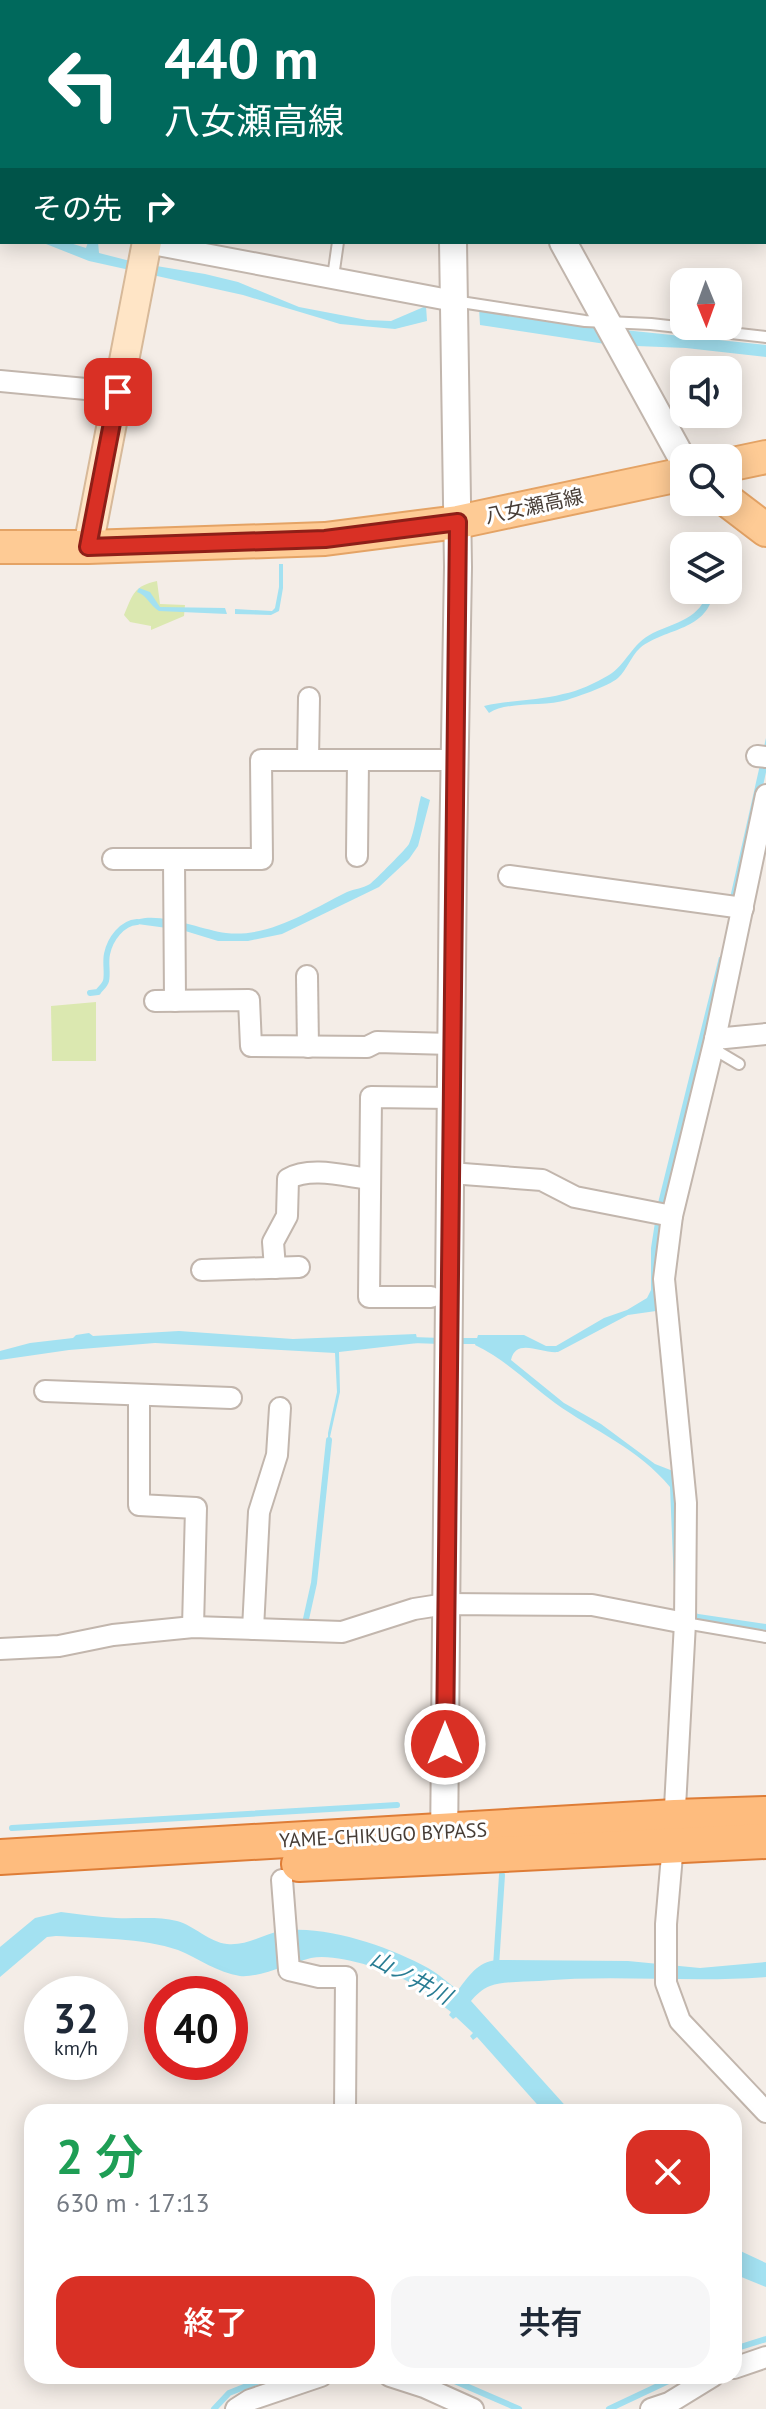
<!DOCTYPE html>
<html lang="ja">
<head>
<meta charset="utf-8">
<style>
	body { margin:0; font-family:"PT Sans","Noto Sans JP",sans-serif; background:#f6f6f7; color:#1f2937; height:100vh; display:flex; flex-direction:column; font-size:30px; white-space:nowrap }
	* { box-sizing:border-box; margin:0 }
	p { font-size:26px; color:#747a83 }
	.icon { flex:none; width:44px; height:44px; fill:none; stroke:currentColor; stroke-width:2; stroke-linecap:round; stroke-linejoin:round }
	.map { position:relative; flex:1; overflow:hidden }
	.sheet { position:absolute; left:24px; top:2104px; width:718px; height:280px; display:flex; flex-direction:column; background:#fff; border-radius:24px; box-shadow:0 4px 20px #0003 }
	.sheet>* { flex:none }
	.hud { position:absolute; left:0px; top:0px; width:766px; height:244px; box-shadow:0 4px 20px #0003; background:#00695c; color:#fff; overflow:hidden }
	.needle { width:52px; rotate:179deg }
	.buttons { position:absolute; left:670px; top:268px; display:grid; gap:16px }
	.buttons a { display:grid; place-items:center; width:72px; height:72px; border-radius:16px; background:#fff; box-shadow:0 4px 20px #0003; font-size:40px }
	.speed { position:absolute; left:24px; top:1976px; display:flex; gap:16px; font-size:40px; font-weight:700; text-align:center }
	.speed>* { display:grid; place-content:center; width:104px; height:104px; border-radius:50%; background:#fff; box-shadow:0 4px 20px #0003; line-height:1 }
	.speed small { font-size:20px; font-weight:400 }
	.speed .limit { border:12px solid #d22; background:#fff; color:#111 }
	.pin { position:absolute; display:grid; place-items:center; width:68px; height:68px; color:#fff; margin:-34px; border-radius:16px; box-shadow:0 4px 12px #0006 }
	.me { position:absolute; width:88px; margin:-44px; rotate:0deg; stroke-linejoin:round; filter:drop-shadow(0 0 6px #0008) }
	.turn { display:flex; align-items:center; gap:28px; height:168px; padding:0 32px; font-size:36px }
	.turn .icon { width:104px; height:104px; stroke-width:2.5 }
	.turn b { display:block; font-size:56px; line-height:68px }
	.then { display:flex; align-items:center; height:76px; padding:0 32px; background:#0003; gap:16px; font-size:30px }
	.round { display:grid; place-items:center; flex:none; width:84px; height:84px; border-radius:24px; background:#f6f6f7 }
	.head { display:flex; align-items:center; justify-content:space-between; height:136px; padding:0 32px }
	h1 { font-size:48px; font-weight:600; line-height:60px; color:#1e9e55 }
	.action { display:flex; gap:16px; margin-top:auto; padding:16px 32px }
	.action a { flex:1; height:92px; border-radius:24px; background:#d93025; color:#fff; font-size:32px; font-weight:600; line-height:92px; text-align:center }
	.action a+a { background:#f6f6f7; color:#1f2937 }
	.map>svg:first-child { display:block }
</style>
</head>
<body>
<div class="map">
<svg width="766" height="2409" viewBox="0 0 766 2409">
	<rect width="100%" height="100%" fill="#f4ede7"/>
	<g fill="#dbe8b0">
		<path d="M157 581 160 604 185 605 184 616 151 630V626L130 622 124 615C133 594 134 586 157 581Z"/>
		<path d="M96 1002V1061H52L51 1006Z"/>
	</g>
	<g fill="#a3e1f1">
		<path d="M41 242H67L86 248 88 242H98L99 253 138 263 205 274 238 282 299 307 367 320 391 321 426 306 427 321 395 329 340 324 243 295 89 261Z"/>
		<path d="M479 308 596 327 766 345V357L686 348 612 345 480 325Z"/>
		<path d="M279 564H283V588L279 611 271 615 235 614V609L272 611 275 608 279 587Z"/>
		<path d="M139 588 150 592 160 607 225 608 227 614 159 611C150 606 147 595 137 592Z"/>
		<path d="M708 590H714C708 632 666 627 640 648 631 656 627 670 618 678 607 687 581 695 567 700 544 707 506 701 489 713L484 706C510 700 537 701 563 694 579 691 595 683 609 675 626 665 631 644 653 633 676 622 701 619 708 590Z"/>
		<path d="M766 738V772L739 899 730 898Z"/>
		<path d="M421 796 430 800 418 846 409 859 379 887 282 934 248 941H218L182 930 130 923C153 908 200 930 226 933 270 938 310 910 347 892 354 889 364 888 370 884 375 880 407 848 409 844 415 830 417 811 421 796Z"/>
		<path d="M719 957 727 958 659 1307 656 1311 628 1315 558 1352C542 1354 516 1337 511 1360L564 1403 601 1424 655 1464 673 1471 676 1478 677 1609 675 1608 670 1487C639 1449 594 1431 555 1403 529 1384 505 1359 475 1345L478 1335H524L546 1346H556L604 1318 627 1310 647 1298 651 1290V1248L658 1203Z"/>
		<path d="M179 1331 293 1339 416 1334 418 1343 339 1352 340 1392 328 1446V1433L337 1392 335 1353 155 1343 69 1350 0 1360V1351L30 1343 73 1338 76 1335 89 1333 93 1336Z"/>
		<path d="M61 1912C79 1914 98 1917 116 1918 136 1919 157 1916 177 1921 195 1926 209 1942 227 1944 247 1946 263 1934 281 1931 325 1924 390 1947 428 1968 439 1974 448 1983 458 1990 469 1976 477 1962 497 1960L628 1961 700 1968 766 1962V1977C690 1983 615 1974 539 1981 524 1982 504 1981 490 1986 482 1989 476 1995 471 2001L571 2112H544L477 2037 473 2040 470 2036 473 2033 456 2017 453 2019 449 2015 451 2012C438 2002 425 1990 411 1983 387 1970 338 1953 311 1958 291 1963 259 1978 240 1976 218 1973 198 1958 178 1950 144 1938 92 1938 56 1936L47 1937 0 1977V1947L35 1918Z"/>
		<path d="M734 2248 766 2263V2287L734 2274Z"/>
	</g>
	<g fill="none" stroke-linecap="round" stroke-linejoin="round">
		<g stroke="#a3e1f1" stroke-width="6">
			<path d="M90 993 98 992C100 989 105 985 106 981 108 973 105 963 107 954 110 939 122 923 137 922"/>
			<path d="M412 1340 441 1341"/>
			<path d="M456 1341H481"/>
			<path d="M690 1614 698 1617 766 1627"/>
			<path d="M306 1619 314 1583 329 1440"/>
			<path d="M12 1828 397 1805"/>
			<path d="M496 1966 502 1875"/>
			<path d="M734 2349 766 2339"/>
			<path d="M443 2376 519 2409"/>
			<path d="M214 2409 229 2393 272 2376"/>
			<path d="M609 2409 679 2376"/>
		</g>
		<g stroke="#c2b6ad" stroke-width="14">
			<g id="service">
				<path d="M333 277 338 242"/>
				<path d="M454 301 585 321 651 324 766 337"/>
				<path d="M712 1048 739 1064"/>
				<path d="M685 1623 766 1637"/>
			</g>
		</g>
		<g stroke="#c2b6ad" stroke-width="24">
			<g id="minor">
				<path d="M764 186H766"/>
				<path d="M147 243 454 301"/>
				<path d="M0 381 118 392"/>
				<path d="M757 756 766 757"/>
				<path d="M308 760 309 698"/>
				<path d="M766 795 715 1039 672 1216 664 1279 686 1503 685 1623 673 1844 666 1924V1983L680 2021 766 2112"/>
				<path d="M357 856 358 760"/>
				<path d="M113 859H262L261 760H455"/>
				<path d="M174 859 175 1001"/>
				<path d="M509 876 743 908"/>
				<path d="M307 976 308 1047"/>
				<path d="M155 1001 249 1000 251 1046 367 1047 377 1042 451 1044"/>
				<path d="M715 1039 766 1034"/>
				<path d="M450 1173 542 1180 575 1197 672 1216"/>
				<path d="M275 1268 273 1242 287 1216 288 1179C310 1166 345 1176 370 1179"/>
				<path d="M202 1270 299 1267"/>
				<path d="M431 1297H369L371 1097 451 1098"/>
				<path d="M45 1391 231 1398"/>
				<path d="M139 1395V1505L196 1508 193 1627"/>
				<path d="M253 1629 259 1512 277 1455 280 1408"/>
				<path d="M0 1649 59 1646 113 1635 193 1627 342 1632 414 1609 446 1604 592 1605 685 1623"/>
				<path d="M282 1880 289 1970 319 1977H346L345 2112"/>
				<path d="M734 2368 766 2357"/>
				<path d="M390 2376 424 2387 473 2409"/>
				<path d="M236 2409 250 2400 321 2376"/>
				<path d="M651 2409 669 2403 713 2376"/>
			</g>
		</g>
		<g stroke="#c2b6ad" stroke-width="30">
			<g id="tertiary">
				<path d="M324 0 330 2"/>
				<path d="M451 0V2"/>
				<path d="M563 242 684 462"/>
				<path d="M444 1849 453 856 458 567 453 242"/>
			</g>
		</g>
		<g stroke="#d7b999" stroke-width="32">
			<g id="secondary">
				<path d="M185 2V0"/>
				<path d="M88 547 147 242"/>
			</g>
		</g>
		<g stroke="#e4a365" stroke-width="36">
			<g id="primary">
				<path d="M728 465 766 457"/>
				<path d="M728 501 766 530"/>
				<path d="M0 547H88L325 539 458 522 684 474"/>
			</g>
		</g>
		<g stroke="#de7d37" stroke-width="38">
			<g id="trunk">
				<path d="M0 1857 675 1817 766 1814"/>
				<path d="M299 1864 766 1841"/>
			</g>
		</g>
		<use href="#service" stroke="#fff" stroke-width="10"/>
		<use href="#minor" stroke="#fff" stroke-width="20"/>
		<use href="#tertiary" stroke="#fff" stroke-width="26"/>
		<use href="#secondary" stroke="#ffe5c6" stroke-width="28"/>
		<use href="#primary" stroke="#fecb95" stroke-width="32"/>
		<use href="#trunk" stroke="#febc7e" stroke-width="34"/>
	</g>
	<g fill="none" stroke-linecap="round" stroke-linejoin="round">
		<g stroke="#8d1f18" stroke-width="20">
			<path id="route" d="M118 392 88 547 325 539 458 522 445 1744"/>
		</g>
		<use href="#route" stroke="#d93025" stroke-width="14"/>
	</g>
	<g text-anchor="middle" stroke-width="6" stroke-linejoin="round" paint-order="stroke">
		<g font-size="20" fill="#473d36" stroke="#fff">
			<text transform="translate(534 506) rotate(-12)" y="7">八女瀬高線</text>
			<text transform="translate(383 1835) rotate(-3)" y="7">YAME-CHIKUGO BYPASS</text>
		</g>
		<g font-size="22" font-style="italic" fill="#287c93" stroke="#fff">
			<text transform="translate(411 1977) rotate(28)" y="8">山ノ井川</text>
		</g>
	</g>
</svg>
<div class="buttons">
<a><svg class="needle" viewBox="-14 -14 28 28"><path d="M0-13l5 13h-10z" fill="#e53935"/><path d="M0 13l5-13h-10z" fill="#747a83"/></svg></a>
<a><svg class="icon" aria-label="sound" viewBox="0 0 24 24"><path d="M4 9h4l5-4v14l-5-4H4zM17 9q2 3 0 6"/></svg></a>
<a><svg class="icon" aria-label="search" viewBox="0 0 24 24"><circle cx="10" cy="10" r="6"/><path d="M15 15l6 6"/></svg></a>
<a><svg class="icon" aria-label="layers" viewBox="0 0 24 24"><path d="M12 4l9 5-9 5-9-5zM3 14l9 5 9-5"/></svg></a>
</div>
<div class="speed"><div>32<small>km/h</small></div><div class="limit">40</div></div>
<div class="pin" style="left:118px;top:392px;background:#d93025"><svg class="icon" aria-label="arrive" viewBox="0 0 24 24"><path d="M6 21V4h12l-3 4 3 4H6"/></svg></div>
<svg class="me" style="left:445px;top:1744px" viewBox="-20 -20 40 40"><circle r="17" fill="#d93025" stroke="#fff" stroke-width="3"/><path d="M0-11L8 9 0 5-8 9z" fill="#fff"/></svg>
<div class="hud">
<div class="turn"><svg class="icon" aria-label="left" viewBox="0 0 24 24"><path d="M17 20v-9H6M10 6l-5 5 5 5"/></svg><div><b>440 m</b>八女瀬高線</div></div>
<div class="then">その先<svg class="icon" aria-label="right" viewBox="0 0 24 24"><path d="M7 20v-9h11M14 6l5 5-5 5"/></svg></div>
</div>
<section class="sheet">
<div class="head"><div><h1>2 分</h1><p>630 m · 17:13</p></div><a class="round" style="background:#d93025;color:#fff"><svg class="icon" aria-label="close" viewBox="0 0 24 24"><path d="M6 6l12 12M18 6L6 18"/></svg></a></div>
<div class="action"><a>終了</a><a>共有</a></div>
</section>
</div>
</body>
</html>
